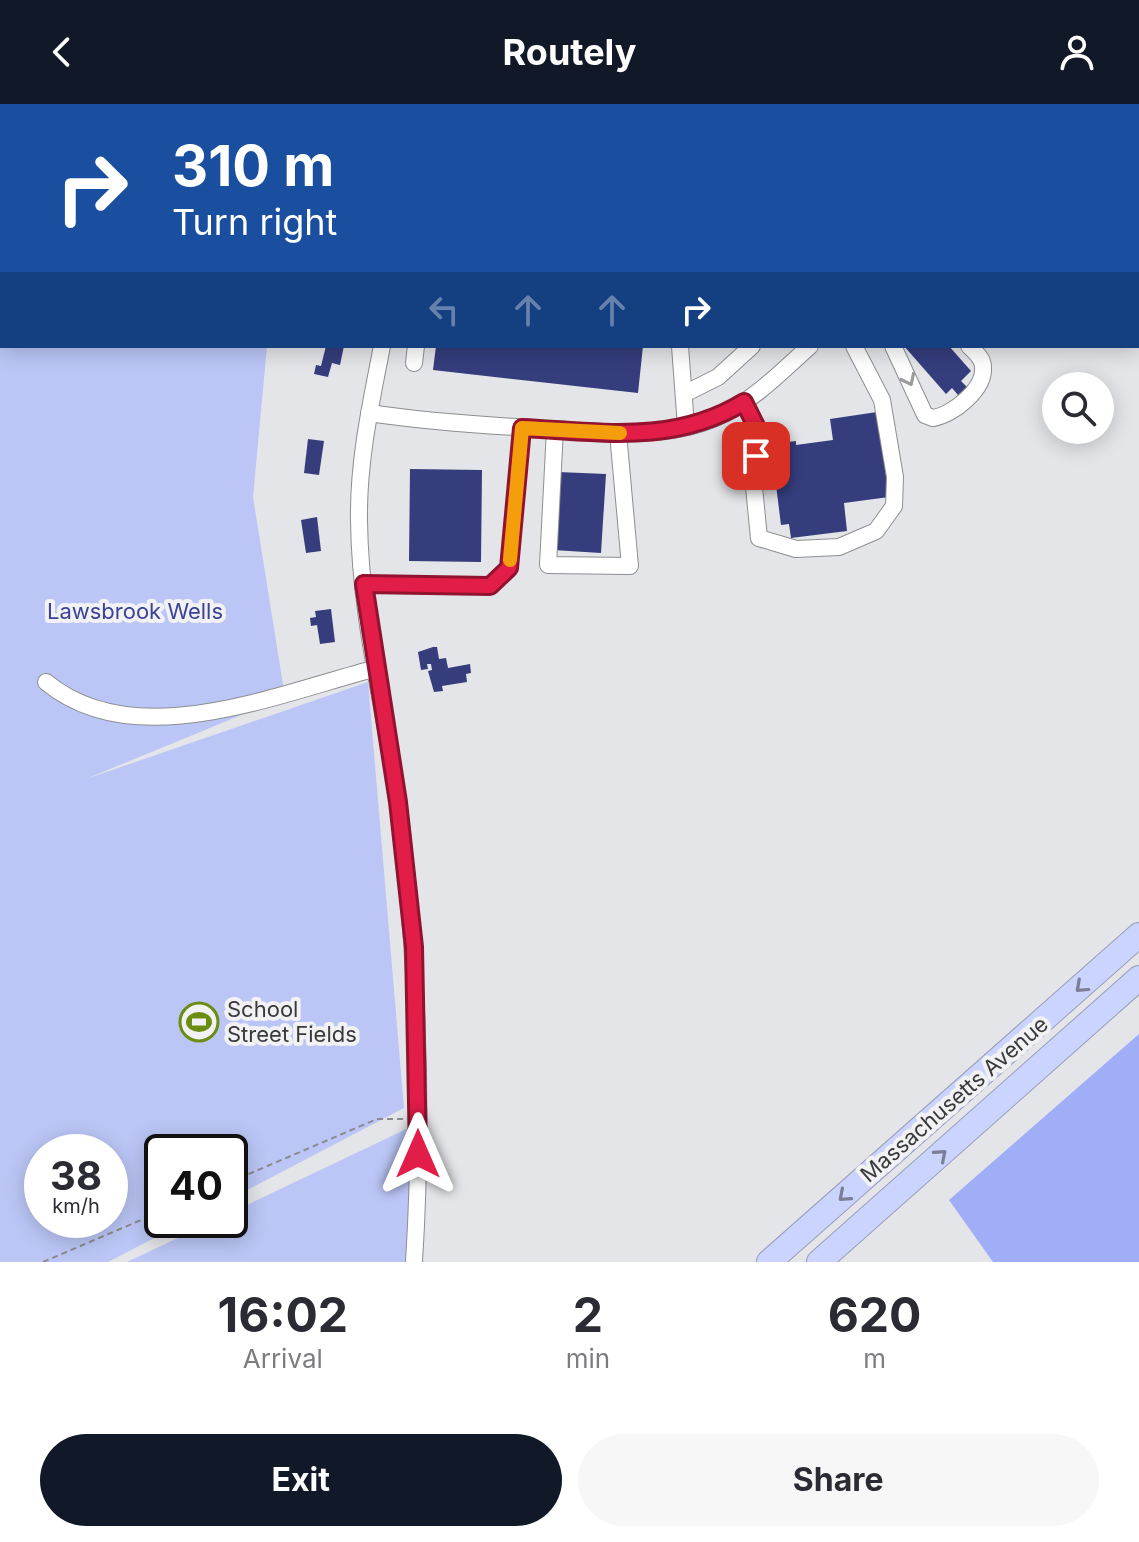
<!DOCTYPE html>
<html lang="en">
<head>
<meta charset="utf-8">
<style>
	body { margin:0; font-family:Inter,sans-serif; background:#f7f7f7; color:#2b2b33; height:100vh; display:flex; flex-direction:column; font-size:30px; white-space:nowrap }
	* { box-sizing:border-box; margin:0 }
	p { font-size:26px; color:#7c7c81 }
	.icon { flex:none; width:44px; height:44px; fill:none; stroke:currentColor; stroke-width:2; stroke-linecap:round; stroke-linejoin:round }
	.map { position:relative; height:1158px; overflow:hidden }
	.side { display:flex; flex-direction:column; background:#fff; flex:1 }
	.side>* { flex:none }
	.guide { position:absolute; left:0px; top:0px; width:1140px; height:244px; box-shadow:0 4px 20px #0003; background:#1a4fa0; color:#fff; overflow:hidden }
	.controls { position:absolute; left:1042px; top:268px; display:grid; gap:16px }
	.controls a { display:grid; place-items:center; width:72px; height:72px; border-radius:50%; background:#fff; box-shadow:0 4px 20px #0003; font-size:40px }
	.speed { position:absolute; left:24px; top:1030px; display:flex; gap:16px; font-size:40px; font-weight:700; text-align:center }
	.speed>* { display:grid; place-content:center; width:104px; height:104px; border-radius:50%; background:#fff; box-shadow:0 4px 20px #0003; line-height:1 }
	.speed small { font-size:20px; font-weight:400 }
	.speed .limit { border:4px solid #111; border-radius:12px; background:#fff; color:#111 }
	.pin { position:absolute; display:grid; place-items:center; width:68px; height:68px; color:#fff; margin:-34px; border-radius:16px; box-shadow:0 4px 12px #0006 }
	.me { position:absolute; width:88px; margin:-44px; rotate:0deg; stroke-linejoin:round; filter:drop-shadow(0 0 6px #0008) }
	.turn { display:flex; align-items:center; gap:28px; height:168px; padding:0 40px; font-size:36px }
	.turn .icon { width:104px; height:104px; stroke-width:2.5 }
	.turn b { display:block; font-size:56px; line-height:68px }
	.lanes { display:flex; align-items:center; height:76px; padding:0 40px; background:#0003; justify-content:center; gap:40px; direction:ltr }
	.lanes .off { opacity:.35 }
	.eta { display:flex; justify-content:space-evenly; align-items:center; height:136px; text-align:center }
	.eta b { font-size:48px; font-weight:700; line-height:56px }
	.button { display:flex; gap:16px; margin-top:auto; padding:16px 40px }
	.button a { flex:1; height:92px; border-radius:48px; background:#111827; color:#fff; font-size:32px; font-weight:700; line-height:92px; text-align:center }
	.button a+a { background:#f7f7f7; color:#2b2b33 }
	header { display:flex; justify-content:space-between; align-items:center; height:104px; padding:0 40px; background:#111827; color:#fff; font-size:36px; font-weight:700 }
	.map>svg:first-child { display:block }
</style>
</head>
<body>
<header><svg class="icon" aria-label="back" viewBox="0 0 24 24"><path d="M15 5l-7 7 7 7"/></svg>Routely<svg class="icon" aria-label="person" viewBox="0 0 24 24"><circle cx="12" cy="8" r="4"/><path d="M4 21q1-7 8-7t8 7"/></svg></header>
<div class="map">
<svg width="1139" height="1158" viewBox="0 0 1139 1158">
	<rect width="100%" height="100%" fill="#e4e5e8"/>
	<g fill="#bbc6f6" fill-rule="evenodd">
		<path d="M0 0H328L2 2V242H267L253 393 285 593 86 675 368 578 404 1004 230 1095V1048H162V1116H189L108 1158H0ZM42 1048H110V1116H42Z"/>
		<path d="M417 1020 408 1158H127L216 1116H230V1109Z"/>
	</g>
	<path fill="#9faef7" d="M1139 930V1158H993L949 1096Z"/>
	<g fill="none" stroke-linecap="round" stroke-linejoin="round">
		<g stroke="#7882b6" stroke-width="4">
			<path d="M19 0 24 2"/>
			<path d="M0 143 2 142"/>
			<path d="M0 185 2 190"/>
			<path d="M0 205H2"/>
		</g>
	</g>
	<g fill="#353d7d">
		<path d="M326 242H344L340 261 332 259 328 273 314 270 316 261 321 262Z"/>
		<path d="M436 242H643L638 289 433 266Z"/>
		<path d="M904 242H949L971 267 961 277 967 283 958 291 952 284 946 290Z"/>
		<path d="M877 308 889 393 844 399 847 427 791 434 789 420 781 421 776 381 784 380 779 343 789 342 788 338 796 337V341L833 336 830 315Z"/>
		<path d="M308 335 324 337 319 371 304 369Z"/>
		<path d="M410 365 482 366 481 458 409 457Z"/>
		<path d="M558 368 606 370 601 449 553 446Z"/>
		<path d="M317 413 321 447 306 449 301 416Z"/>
		<path d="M331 505 335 538 320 540 317 521 311 522 310 514 316 513 315 507Z"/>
		<path d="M433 543H437L439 555 446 554 448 564 470 560 471 569 466 570 467 578 442 582 443 587 434 588 428 567 432 566 431 560H427L428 565 421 566 418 548Z"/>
	</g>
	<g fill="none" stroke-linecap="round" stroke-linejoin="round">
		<g stroke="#8d8e90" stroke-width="18">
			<g id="minor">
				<path d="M956 0 958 2"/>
				<path d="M1005 0 1007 2"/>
				<path d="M428 2 429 0"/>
				<path d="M824 2 825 0"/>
				<path d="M862 2 864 0"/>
				<path d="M1138 23 1139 22"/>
				<path d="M382 242C371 299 358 357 359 416 360 521 390 624 402 728 418 871 423 1015 414 1158"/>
				<path d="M680 242 686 323"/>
				<path d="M893 242 925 311 933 314C953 311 985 285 983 263 983 254 975 248 969 242"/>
				<path d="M414 259 416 242"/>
				<path d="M684 290 718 273 752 242"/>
				<path d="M744 298 760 330 753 373 759 434 796 445 839 443 876 427 894 402 895 373 882 296 854 242"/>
				<path d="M369 309C430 318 490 322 551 325 608 328 671 337 724 310 756 294 783 266 810 242"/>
				<path d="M555 325 548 461 630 462 618 329"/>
				<path d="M364 480 490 482 509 464 522 324"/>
				<path d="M46 578C135 652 279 589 377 564"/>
			</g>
		</g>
		<g stroke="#979eba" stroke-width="26">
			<g id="highway">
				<path d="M769 1158 1139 831"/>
				<path d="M819 1158 1139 874"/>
			</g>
		</g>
		<g stroke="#8a8b8d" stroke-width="2" stroke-dasharray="6 4" stroke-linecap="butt">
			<path d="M230 1078 377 1015H404"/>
			<path d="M43 1158 162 1107"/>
		</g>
		<use href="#minor" stroke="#fff" stroke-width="16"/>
		<use href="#highway" stroke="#cad4fe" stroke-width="24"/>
	</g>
	<defs><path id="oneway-chevron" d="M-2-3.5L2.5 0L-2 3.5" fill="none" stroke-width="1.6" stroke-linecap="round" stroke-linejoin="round" transform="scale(2)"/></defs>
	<use stroke="#9c9c9d" href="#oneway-chevron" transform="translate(909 276) rotate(64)"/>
	<g stroke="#7a7f93">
		<use href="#oneway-chevron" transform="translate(1081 883) rotate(138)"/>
		<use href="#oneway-chevron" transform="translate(941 1051) rotate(-41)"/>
		<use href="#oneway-chevron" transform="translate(844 1092) rotate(139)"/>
	</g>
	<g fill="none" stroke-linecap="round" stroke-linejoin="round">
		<g stroke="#92132f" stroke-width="20">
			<path id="route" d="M418 1050 414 843 398 698 364 480 490 482 509 464 522 324C600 328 674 341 744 298L760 330 756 352"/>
		</g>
		<use href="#route" stroke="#e11d48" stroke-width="14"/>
		<path stroke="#f59e0b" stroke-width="14" d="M510 456 522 324 620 329"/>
	</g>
	<defs>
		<g id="stadium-ring" transform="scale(2)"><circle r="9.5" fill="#f2f2f5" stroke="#6b8d11" stroke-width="1.5"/><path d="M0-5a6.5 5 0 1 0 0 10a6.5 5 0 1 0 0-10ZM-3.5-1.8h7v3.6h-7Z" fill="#6b8d11"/></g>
	</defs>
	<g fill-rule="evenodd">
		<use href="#stadium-ring" x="199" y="918"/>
	</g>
	<g text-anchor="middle" stroke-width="8" stroke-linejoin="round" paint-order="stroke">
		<g font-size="22" fill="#3b4398" stroke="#f2f2f5">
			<text x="135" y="515">Lawsbrook Wells</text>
		</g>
		<g font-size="22" fill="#393a3b" stroke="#f2f2f5" text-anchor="start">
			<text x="227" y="913">School<tspan x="227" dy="25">Street Fields</tspan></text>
		</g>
		<g font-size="22" fill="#393a3b" stroke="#f2f2f5">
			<text transform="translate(954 995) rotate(-41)" y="8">Massachusetts Avenue</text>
		</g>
	</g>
</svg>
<div class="controls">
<a><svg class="icon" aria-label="search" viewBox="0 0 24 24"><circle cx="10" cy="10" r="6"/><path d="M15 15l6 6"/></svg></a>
</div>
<div class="speed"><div>38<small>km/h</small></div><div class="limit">40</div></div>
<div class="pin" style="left:756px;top:352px;background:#d93025"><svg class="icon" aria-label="arrive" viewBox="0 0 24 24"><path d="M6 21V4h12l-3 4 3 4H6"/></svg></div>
<svg class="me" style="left:418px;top:1050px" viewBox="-20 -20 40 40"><path d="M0-17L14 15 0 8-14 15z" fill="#e11d48" stroke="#fff" stroke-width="4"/></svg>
<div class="guide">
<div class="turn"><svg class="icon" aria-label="right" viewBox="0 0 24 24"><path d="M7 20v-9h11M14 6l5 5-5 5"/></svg><div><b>310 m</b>Turn right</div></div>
<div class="lanes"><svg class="icon off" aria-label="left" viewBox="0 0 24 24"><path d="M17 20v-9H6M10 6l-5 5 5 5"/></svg><svg class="icon off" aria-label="ahead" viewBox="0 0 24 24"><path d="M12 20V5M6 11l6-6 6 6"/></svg><svg class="icon off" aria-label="ahead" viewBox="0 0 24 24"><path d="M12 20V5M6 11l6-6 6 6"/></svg><svg class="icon" aria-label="right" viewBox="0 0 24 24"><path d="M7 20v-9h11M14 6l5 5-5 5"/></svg></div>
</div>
</div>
<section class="side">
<div class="eta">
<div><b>16:02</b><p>Arrival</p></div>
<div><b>2</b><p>min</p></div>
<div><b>620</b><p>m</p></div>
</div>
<div class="button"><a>Exit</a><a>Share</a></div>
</section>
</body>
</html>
